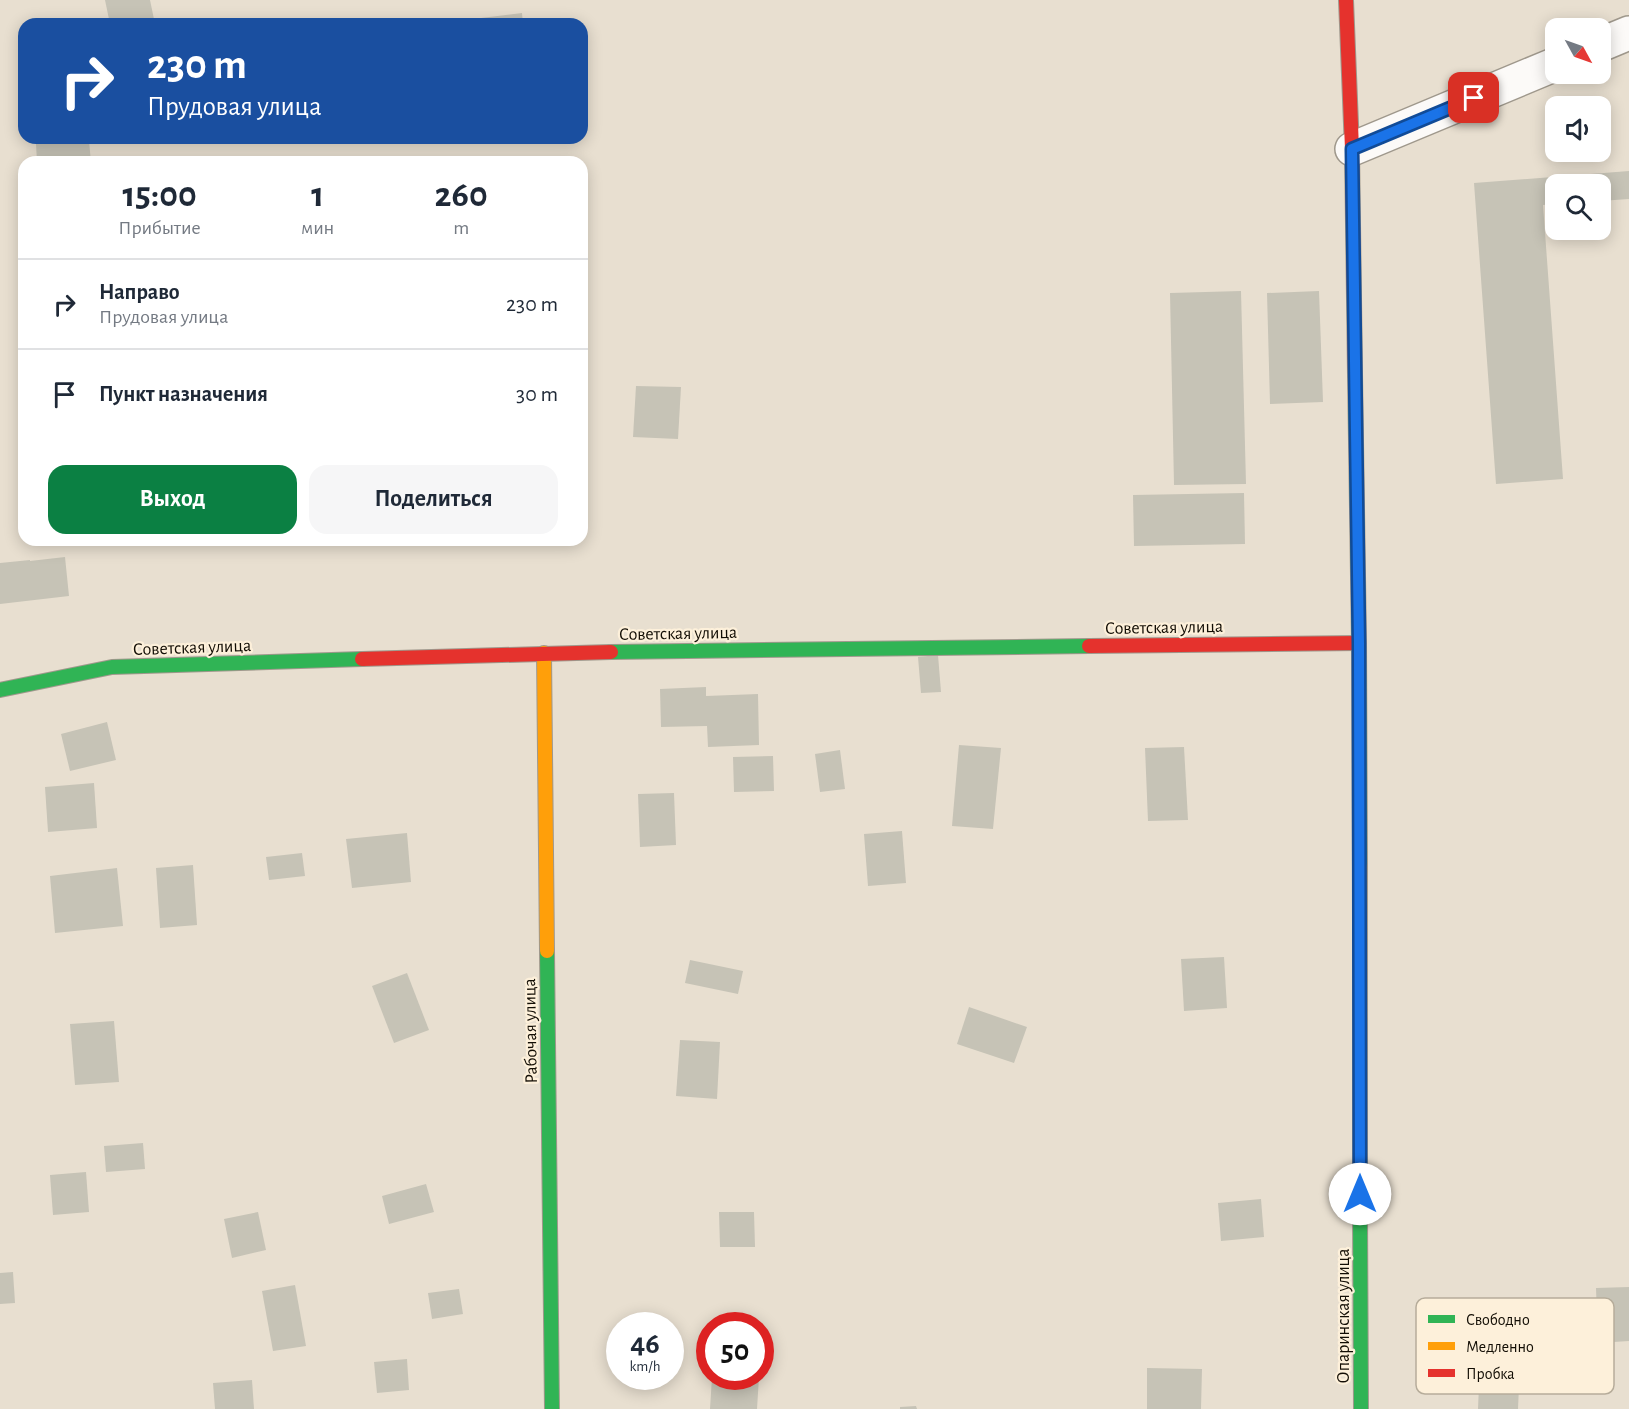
<!DOCTYPE html>
<html lang="ru">
<head>
<meta charset="utf-8">
<style>
	body { margin:0; font-family:"Alegreya Sans",sans-serif; background:#f6f6f7; color:#1f2937; height:100vh; display:flex; flex-direction:column; font-size:22px; white-space:nowrap }
	* { box-sizing:border-box; margin:0 }
	p { font-size:20px; color:#747a83 }
	.icon { flex:none; width:33px; height:33px; fill:none; stroke:currentColor; stroke-width:2; stroke-linecap:round; stroke-linejoin:round }
	.map { position:relative; flex:1; overflow:hidden }
	.details { position:absolute; left:18px; top:156px; width:570px; height:390px; display:flex; flex-direction:column; background:#fff; border-radius:18px; box-shadow:0 3px 15px #0003 }
	.details>* { flex:none }
	.guide { position:absolute; left:18px; top:18px; width:570px; height:126px; border-radius:18px; box-shadow:0 3px 15px #0003; background:#1a4fa0; color:#fff; overflow:hidden }
	.needle { width:39px; rotate:130deg }
	.tools { position:absolute; left:1545px; top:18px; display:grid; gap:12px }
	.tools a { display:grid; place-items:center; width:66px; height:66px; border-radius:12px; background:#fff; box-shadow:0 3px 15px #0003; font-size:30px }
	.speed { position:absolute; left:606px; top:1312px; display:flex; gap:12px; font-size:30px; font-weight:700; text-align:center }
	.speed>* { display:grid; place-content:center; width:78px; height:78px; border-radius:50%; background:#fff; box-shadow:0 3px 15px #0003; line-height:1 }
	.speed small { font-size:15px; font-weight:400 }
	.speed .limit { border:9px solid #d22; background:#fff; color:#111 }
	.pin { position:absolute; display:grid; place-items:center; width:51px; height:51px; color:#fff; margin:-26px; border-radius:12px; box-shadow:0 3px 9px #0006 }
	.me { position:absolute; width:66px; margin:-33px; rotate:0deg; stroke-linejoin:round; filter:drop-shadow(0 0 4px #0008) }
	.turn { display:flex; align-items:center; gap:21px; height:126px; padding:0 30px; font-size:27px }
	.turn .icon { width:78px; height:78px; stroke-width:2.5 }
	.turn b { display:block; font-size:42px; line-height:51px }
	.eta { display:flex; justify-content:space-evenly; align-items:center; height:102px; text-align:center }
	.eta b { font-size:36px; font-weight:700; line-height:42px }
	.cta { display:flex; gap:12px; margin-top:auto; padding:12px 30px }
	.cta a { flex:1; height:69px; border-radius:18px; background:#0b8043; color:#fff; font-size:24px; font-weight:700; line-height:69px; text-align:center }
	.cta a+a { background:#f6f6f7; color:#1f2937 }
	ul { padding:0; list-style:none }
	li { display:flex; align-items:center; gap:18px; height:90px; padding:0 30px; border-top:2px solid #e0e1e3 }
	li div { flex:1 }
	li b { display:block; font-size:22px }
	li em { font-style:normal }
	.map>svg:first-child { display:block }
</style>
</head>
<body>
<div class="map">
<svg width="1629" height="1409" viewBox="0 0 1629 1409">
	<rect width="100%" height="100%" fill="#e8dfd0"/>
	<g fill="#c6c3b6">
		<path d="M105 0H150L155 24H110Z"/>
		<path d="M522 13 523 24H482L481 18Z"/>
		<path d="M89 141 91 162H37L36 144Z"/>
		<path d="M1629 171V199L1600 201V184H1556V204L1543 205 1563 479 1496 484 1474 183Z"/>
		<path d="M1241 291 1246 484 1174 485 1170 293Z"/>
		<path d="M1319 291 1323 402 1270 404 1267 293Z"/>
		<path d="M636 386 681 387 678 439 633 437Z"/>
		<path d="M1244 493 1245 544 1134 546 1133 495Z"/>
		<path d="M65 557 69 596 0 604V563L30 560V561Z"/>
		<path d="M938 655 941 692 921 693 918 657Z"/>
		<path d="M706 687V696L758 694 759 745 708 747 707 726 661 727 660 689Z"/>
		<path d="M107 722 116 760 70 771 61 734Z"/>
		<path d="M959 745 1001 748 993 829 952 826Z"/>
		<path d="M1184 747 1188 820 1148 821 1145 748Z"/>
		<path d="M840 750 845 789 820 792 815 754Z"/>
		<path d="M773 756 774 791 734 792 733 757Z"/>
		<path d="M94 783 97 828 48 832 45 787Z"/>
		<path d="M674 793 676 845 640 847 638 794Z"/>
		<path d="M902 831 906 883 868 886 864 834Z"/>
		<path d="M407 833 411 882 352 888 346 839Z"/>
		<path d="M302 853 305 876 269 880 266 857Z"/>
		<path d="M193 865 197 925 160 928 156 868Z"/>
		<path d="M117 868 123 926 55 933 50 876Z"/>
		<path d="M1224 957 1227 1008 1184 1011 1181 959Z"/>
		<path d="M690 960 743 971 738 994 685 983Z"/>
		<path d="M407 973 429 1030 394 1043 372 986Z"/>
		<path d="M969 1007 1027 1027 1014 1063 957 1044Z"/>
		<path d="M114 1021 119 1082 75 1085 70 1024Z"/>
		<path d="M680 1040 720 1042 717 1099 676 1096Z"/>
		<path d="M143 1143 145 1169 106 1172 104 1146Z"/>
		<path d="M86 1172 89 1212 53 1215 50 1175Z"/>
		<path d="M426 1184 434 1212 389 1224 382 1196Z"/>
		<path d="M1261 1199 1264 1237 1221 1241 1218 1203Z"/>
		<path d="M258 1212 266 1250 232 1258 224 1219Z"/>
		<path d="M719 1212H754L755 1247H720Z"/>
		<path d="M13 1272 15 1303 0 1304V1273Z"/>
		<path d="M295 1285 306 1346 273 1351 262 1291Z"/>
		<path d="M1629 1287V1341L1598 1343 1596 1288Z"/>
		<path d="M459 1289 463 1314 432 1319 428 1293Z"/>
		<path d="M407 1359 409 1390 377 1393 374 1362Z"/>
		<path d="M1147 1368 1202 1369 1201 1409H1147Z"/>
		<path d="M712 1377H759L757 1409H710Z"/>
		<path d="M252 1380 254 1409H215L213 1383Z"/>
		<path d="M1479 1385 1519 1386 1518 1409H1478Z"/>
		<path d="M916 1406 917 1409H900V1407Z"/>
	</g>
	<g fill="none" stroke-linecap="round" stroke-linejoin="round">
		<g stroke="#9f988c" stroke-width="36">
			<g id="street">
				<path d="M1600 45 1629 33"/>
				<path d="M1352 149 1556 64"/>
			</g>
		</g>
		<g stroke="#9f988c" stroke-width="16">
			<g id="fast">
				<path d="M1355 374 1359 643 1360 867"/>
				<path d="M611 652 1089 646"/>
				<path d="M0 690 112 667 362 659"/>
				<path d="M547 951 552 1409"/>
				<path d="M1360 1212 1361 1409"/>
			</g>
		</g>
		<g stroke="#9f988c" stroke-width="16">
			<g id="slow">
				<path d="M544 653 547 951"/>
				<path d="M1360 867V1212"/>
			</g>
		</g>
		<g stroke="#9f988c" stroke-width="16">
			<g id="jam">
				<path d="M1346 0 1352 149 1355 374"/>
				<path d="M1089 646 1359 643"/>
				<path d="M362 659 611 652"/>
			</g>
		</g>
		<use href="#street" stroke="#fcfaf8" stroke-width="33"/>
		<use href="#fast" stroke="#30b455" stroke-width="14"/>
		<use href="#slow" stroke="#ff9f0a" stroke-width="14"/>
		<use href="#jam" stroke="#e5322d" stroke-width="14"/>
	</g>
	<g fill="none" stroke-linecap="round" stroke-linejoin="round">
		<g stroke="#114b97" stroke-width="15">
			<path id="route" d="M1360 1194 1359 643 1352 149 1474 98"/>
		</g>
		<use href="#route" stroke="#1a73e8" stroke-width="10"/>
	</g>
	<g text-anchor="middle" stroke-width="4.5" stroke-linejoin="round" paint-order="stroke">
		<g font-size="18" fill="#120d04" stroke="#fdf0da">
			<text transform="translate(1164 627) rotate(-1)" y="6">Советская улица</text>
			<text transform="translate(678 633) rotate(-1)" y="6">Советская улица</text>
			<text transform="translate(192 647) rotate(-2)" y="6">Советская улица</text>
			<text transform="translate(530 1031) rotate(-91)" y="6">Рабочая улица</text>
			<text transform="translate(1343 1316) rotate(-90)" y="6">Опаринская улица</text>
		</g>
	</g>
	<rect x="1416" y="1298" width="198" height="96" rx="9" fill="#fdf0da" stroke="#b6ac9a" stroke-width="1.5"/>
	<rect x="1428" y="1315" width="27" height="8" fill="#30b455"/>
	<rect x="1428" y="1342" width="27" height="8" fill="#ff9f0a"/>
	<rect x="1428" y="1369" width="27" height="8" fill="#e5322d"/>
	<g font-size="16" fill="#120d04">
		<text x="1466" y="1325">Свободно</text>
		<text x="1466" y="1352">Медленно</text>
		<text x="1466" y="1379">Пробка</text>
	</g>
</svg>
<div class="tools">
<a><svg class="needle" viewBox="-14 -14 28 28"><path d="M0-13l5 13h-10z" fill="#e53935"/><path d="M0 13l5-13h-10z" fill="#747a83"/></svg></a>
<a><svg class="icon" aria-label="sound" viewBox="0 0 24 24"><path d="M4 9h4l5-4v14l-5-4H4zM17 9q2 3 0 6"/></svg></a>
<a><svg class="icon" aria-label="search" viewBox="0 0 24 24"><circle cx="10" cy="10" r="6"/><path d="M15 15l6 6"/></svg></a>
</div>
<div class="speed"><div>46<small>km/h</small></div><div class="limit">50</div></div>
<div class="pin" style="left:1474px;top:98px;background:#d93025"><svg class="icon" aria-label="arrive" viewBox="0 0 24 24"><path d="M6 21V4h12l-3 4 3 4H6"/></svg></div>
<svg class="me" style="left:1360px;top:1194px" viewBox="-20 -20 40 40"><circle r="19" fill="#fff"/><path d="M0-13L10 11 0 6-10 11z" fill="#1a73e8"/></svg>
<div class="guide">
<div class="turn"><svg class="icon" aria-label="right" viewBox="0 0 24 24"><path d="M7 20v-9h11M14 6l5 5-5 5"/></svg><div><b>230 m</b>Прудовая улица</div></div>
</div>
<section class="details">
<div class="eta">
<div><b>15:00</b><p>Прибытие</p></div>
<div><b>1</b><p>мин</p></div>
<div><b>260</b><p>m</p></div>
</div>
<ul>
<li><svg class="icon" aria-label="right" viewBox="0 0 24 24"><path d="M7 20v-9h11M14 6l5 5-5 5"/></svg><div><b>Направо</b><p>Прудовая улица</p></div><em>230 m</em></li>
<li><svg class="icon" aria-label="arrive" viewBox="0 0 24 24"><path d="M6 21V4h12l-3 4 3 4H6"/></svg><div><b>Пункт назначения</b></div><em>30 m</em></li>
</ul>
<div class="cta"><a>Выход</a><a>Поделиться</a></div>
</section>
</div>
</body>
</html>
